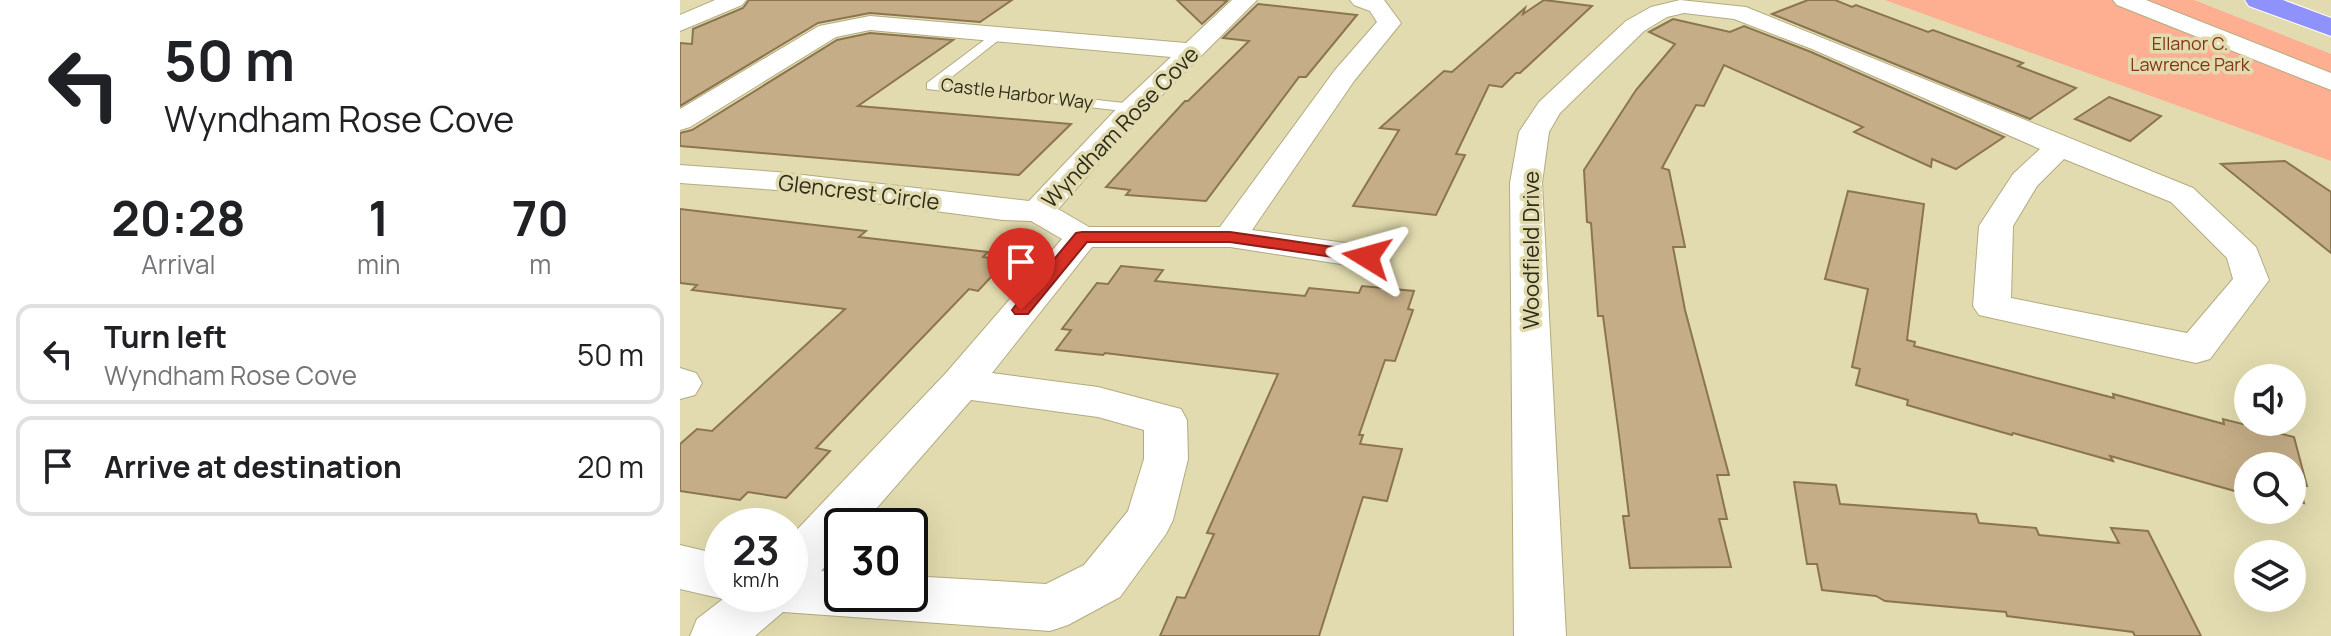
<!DOCTYPE html>
<html lang="en">
<head>
<meta charset="utf-8">
<style>
	body { margin:0; font-family:Manrope,sans-serif; background:#f6f6f6; color:#202124; height:100vh; display:flex; flex-direction:column; font-size:30px; white-space:nowrap }
	* { box-sizing:border-box; margin:0 }
	p { font-size:26px; color:#757577 }
	.icon { flex:none; width:44px; height:44px; fill:none; stroke:currentColor; stroke-width:2; stroke-linecap:round; stroke-linejoin:round }
	.map { position:relative; flex:1; overflow:hidden }
	.panel { display:flex; flex-direction:column; background:#fff; width:680px }
	.panel>* { flex:none }
	.hud { background:#fff; color:#202124; overflow:hidden }
	.buttons { position:absolute; left:1554px; top:364px; display:grid; gap:16px }
	.buttons a { display:grid; place-items:center; width:72px; height:72px; border-radius:50%; background:#fff; box-shadow:0 8px 32px #0002; font-size:40px }
	.speed { position:absolute; left:24px; top:508px; display:flex; gap:16px; font-size:40px; font-weight:700; text-align:center }
	.speed>* { display:grid; place-content:center; width:104px; height:104px; border-radius:50%; background:#fff; box-shadow:0 8px 32px #0002; line-height:1 }
	.speed small { font-size:20px; font-weight:400 }
	.speed .limit { border:4px solid #111; border-radius:12px; background:#fff; color:#111 }
	.pin { position:absolute; display:grid; place-items:center; width:68px; height:68px; color:#fff; margin:-82px -34px; border-radius:50% 50% 50% 0; rotate:-45deg; box-shadow:0 0 8px #0007 }
	.pin .icon { rotate:45deg }
	.me { position:absolute; width:88px; margin:-44px; rotate:278deg; stroke-linejoin:round; filter:drop-shadow(0 0 6px #0008) }
	.turn { display:flex; align-items:center; gap:28px; height:168px; padding:0 32px; font-size:36px }
	.turn .icon { width:104px; height:104px; stroke-width:2.5 }
	.turn b { display:block; font-size:56px; line-height:68px }
	.eta { display:flex; justify-content:space-evenly; align-items:center; height:136px; text-align:center }
	.eta b { font-size:48px; font-weight:700; line-height:56px }
	ul { padding:0; list-style:none }
	li { display:flex; align-items:center; gap:24px; height:100px; margin:0 16px 12px; padding:0 16px; border:4px solid #e0e0e0; border-radius:16px }
	li div { flex:1 }
	li b { display:block; font-size:30px }
	li em { font-style:normal }
	main { display:flex; flex:1; min-height:0 }
	.map>svg:first-child { display:block }
</style>
</head>
<body>
<main>
<section class="panel">
<div class="hud">
<div class="turn"><svg class="icon" aria-label="left" viewBox="0 0 24 24"><path d="M17 20v-9H6M10 6l-5 5 5 5"/></svg><div><b>50 m</b>Wyndham Rose Cove</div></div>
</div>
<div class="eta">
<div><b>20:28</b><p>Arrival</p></div>
<div><b>1</b><p>min</p></div>
<div><b>70</b><p>m</p></div>
</div>
<ul>
<li><svg class="icon" aria-label="left" viewBox="0 0 24 24"><path d="M17 20v-9H6M10 6l-5 5 5 5"/></svg><div><b>Turn left</b><p>Wyndham Rose Cove</p></div><em>50 m</em></li>
<li><svg class="icon" aria-label="arrive" viewBox="0 0 24 24"><path d="M6 21V4h12l-3 4 3 4H6"/></svg><div><b>Arrive at destination</b></div><em>20 m</em></li>
</ul>
</section>
<div class="map">
<svg width="1651" height="636" viewBox="0 0 1651 636">
	<rect width="100%" height="100%" fill="#e2dbaf"/>
	<path fill="#feae91" d="M1205 0H1514L1651 54V161Z"/>
	<g fill="#c5ae87" stroke="#8b7550" stroke-width="2">
		<path d="M69 0H332L300 22 190 13 138 23 0 106V43L12 44 13 29 63 8Z"/>
		<path d="M497 0H541L547 1 522 24Z"/>
		<path d="M864 0 912 6 840 73H836L822 87 809 85 776 154 785 155 756 215 673 206 719 130 700 128 764 71 772 72 845 8 843 14Z"/>
		<path d="M1128 0H1155L1172 7 1176 5 1248 32 1253 30 1343 63 1338 66 1396 88 1350 119 1092 14Z"/>
		<path d="M578 4 677 15 626 77H619L526 201 446 195 450 190 426 187 505 101H508L569 41 543 38Z"/>
		<path d="M993 19 1050 32 1064 26 1131 52 1324 137 1276 169 1252 159 1251 167 1174 132 1183 127 1044 65 1024 106 1016 105 982 168 989 170 1005 247H993L1005 310 1049 475H1037L1047 519H1039L1051 567 950 568 943 516H949L939 435 923 316H918L911 223 907 222 904 170 956 90 995 44 969 32Z"/>
		<path d="M190 33 273 40 178 106 391 124 339 175 0 146V133L12 130 157 40Z"/>
		<path d="M1429 97 1481 116 1450 141 1395 119Z"/>
		<path d="M1605 161 1651 192V253L1541 164Z"/>
		<path d="M1168 191 1244 204 1227 340 1235 342 1234 346 1434 398 1433 394 1544 424 1543 419 1614 437 1627 486 1619 485 1624 503 1612 500V466H1568V487L1560 485 1562 493 1430 456 1433 461 1333 433 1332 435 1227 405 1228 400 1176 385 1180 369 1172 367 1188 289 1145 279Z"/>
		<path d="M0 209 186 231 179 237 308 252 303 257 327 260 298 291 289 289 136 448 150 451 106 498 68 492 60 500 0 491V444L17 429 32 431 165 309 12 290 17 285 0 283Z"/>
		<path d="M441 266 483 270 475 281 625 296 629 288 679 293 682 286 734 291 728 309 733 310 715 361 705 360 679 435H683L680 444 722 449 707 501 683 497 639 636H480L497 597 505 598 534 534 527 533 598 374 425 353 423 355 376 350 391 330 382 329 417 283 428 284Z"/>
		<path d="M1114 482 1156 485 1160 504 1296 514 1299 523 1356 528 1359 535 1439 543 1431 528 1468 531 1521 636H1455L1453 632 1327 616 1326 612 1205 601 1196 596 1142 590 1137 564H1127Z"/>
	</g>
	<g fill="none" stroke-linecap="round" stroke-linejoin="round">
		<g stroke="#b2ab80" stroke-width="2">
			<path id="lane" d="M319 29 324 30V36L264 83 453 104 460 108 453 112 247 89V83Z"/>
		</g>
		<g stroke="#b2ab80" stroke-width="2">
			<g id="street">
				<path d="M35 0H66L62 5 0 31V15Z"/>
				<path d="M552 0H577L463 114 378 209 409 227H540L655 70 697 22 690 11 674 5 670 0H704L721 23 674 81 572 230 687 246 699 249 705 257 699 265 687 268 550 247H412L312 373 418 387 501 409 507 420 508 459 493 520 486 534 440 597 388 625 370 631 103 612 75 636H10L17 619 43 599 0 589V545L42 555V594H110V537L266 373 382 239 351 221 323 220 97 190 0 183V165L97 172 349 201 443 102 491 57 190 30 156 37 10 127 0 130V109L139 26 190 16 506 43ZM291 400 418 417 464 430V459L448 511 404 565 366 584 230 576V594H162V572L141 571 162 547V526H181Z"/>
				<path d="M1000 0 1066 7 1513 188 1576 247 1589 280 1530 359 1516 363 1299 315 1293 306 1299 226 1333 174 1360 149 1132 49 1054 19 1004 13 987 17 964 31 880 113 869 132 862 183 886 636H834L830 183 839 132 859 102 946 21 971 7ZM1384 159 1491 202 1547 258 1553 279 1507 333 1331 298 1333 226 1357 186Z"/>
				<path d="M1433 0H1466L1651 73V90L1437 5Z"/>
				<path d="M0 368 16 373 22 383 15 395 0 399Z"/>
			</g>
		</g>
		<g stroke="#fff" stroke-width="2">
			<path id="highway" d="M1565 0H1603L1651 18V36L1569 6Z"/>
		</g>
		<use href="#lane" fill="#fff" fill-rule="evenodd"/>
		<use href="#street" fill="#fff" fill-rule="evenodd"/>
		<use href="#highway" fill="#8f92fb" fill-rule="evenodd"/>
	</g>
	<path fill="#d93025" stroke="#8d1f18" stroke-width="2" d="M402 232H550L687 252 696 257 687 262 550 242H407L348 314H335L332 310 335 306 396 233Z"/>
	<g text-anchor="middle" stroke-width="7" stroke-linejoin="round" paint-order="stroke">
		<g font-size="18" fill="#833515" stroke="#e2dbaf">
			<text x="1510" y="50">Ellanor C.<tspan x="1510" dy="21">Lawrence Park</tspan></text>
		</g>
		<g font-size="18" fill="#2e2c1a" stroke="#e2dbaf">
			<text transform="translate(337 94) rotate(7)" y="6">Castle Harbor Way</text>
		</g>
		<g font-size="22" fill="#2e2c1a" stroke="#e2dbaf">
			<text transform="translate(440 127) rotate(-46)" y="8">Wyndham Rose Cove</text>
			<text transform="translate(179 192) rotate(7)" y="8">Glencrest Circle</text>
			<text transform="translate(851 250) rotate(-90)" y="8">Woodfield Drive</text>
		</g>
	</g>
</svg>
<div class="buttons">
<a><svg class="icon" aria-label="sound" viewBox="0 0 24 24"><path d="M4 9h4l5-4v14l-5-4H4zM17 9q2 3 0 6"/></svg></a>
<a><svg class="icon" aria-label="search" viewBox="0 0 24 24"><circle cx="10" cy="10" r="6"/><path d="M15 15l6 6"/></svg></a>
<a><svg class="icon" aria-label="layers" viewBox="0 0 24 24"><path d="M12 4l9 5-9 5-9-5zM3 14l9 5 9-5"/></svg></a>
</div>
<div class="speed"><div>23<small>km/h</small></div><div class="limit">30</div></div>
<div class="pin" style="left:341px;top:310px;background:#d93025"><svg class="icon" aria-label="arrive" viewBox="0 0 24 24"><path d="M6 21V4h12l-3 4 3 4H6"/></svg></div>
<svg class="me" style="left:687px;top:257px" viewBox="-20 -20 40 40"><path d="M0-17L14 15 0 8-14 15z" fill="#d93025" stroke="#fff" stroke-width="4"/></svg>
</div>
</main>
</body>
</html>
